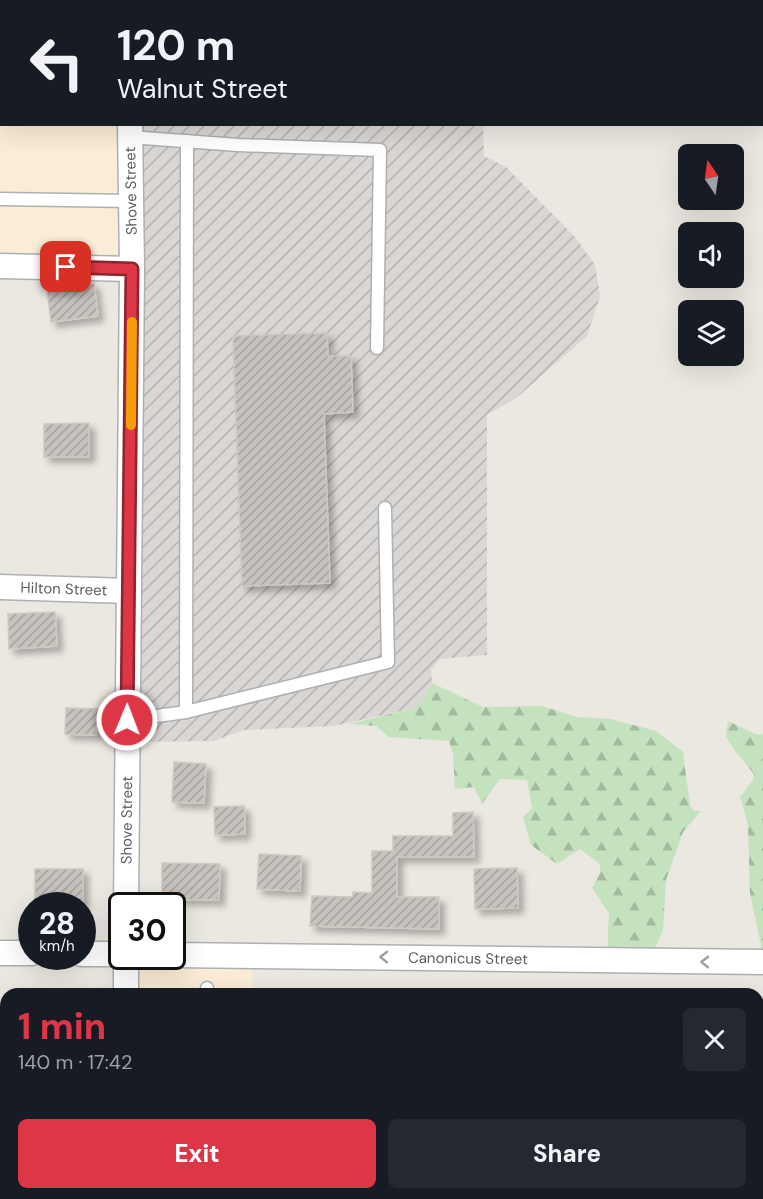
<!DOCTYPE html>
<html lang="en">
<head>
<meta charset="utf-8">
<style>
	body { margin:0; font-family:"DM Sans",sans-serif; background:#242831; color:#f1f3f6; height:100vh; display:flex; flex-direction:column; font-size:22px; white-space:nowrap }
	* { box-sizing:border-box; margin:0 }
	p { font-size:20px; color:#9ea1a6 }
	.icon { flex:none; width:33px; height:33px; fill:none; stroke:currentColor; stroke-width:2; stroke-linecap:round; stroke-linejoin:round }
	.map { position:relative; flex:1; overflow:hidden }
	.drawer { position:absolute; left:0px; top:988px; width:764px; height:212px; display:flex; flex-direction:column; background:#171b24; border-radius:18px 18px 0 0; box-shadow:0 6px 24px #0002 }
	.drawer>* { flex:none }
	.guide { position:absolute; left:0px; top:0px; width:764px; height:126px; box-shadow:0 6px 24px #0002; background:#171b24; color:#f1f3f6; overflow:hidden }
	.needle { width:39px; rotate:347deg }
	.buttons { position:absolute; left:678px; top:144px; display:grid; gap:12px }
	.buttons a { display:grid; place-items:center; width:66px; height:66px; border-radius:9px; background:#171b24; box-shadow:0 6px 24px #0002; font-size:30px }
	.speed { position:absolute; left:18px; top:892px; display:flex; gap:12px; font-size:30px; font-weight:700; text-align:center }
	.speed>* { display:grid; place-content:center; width:78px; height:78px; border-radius:50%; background:#171b24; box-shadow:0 6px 24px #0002; line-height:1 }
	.speed small { font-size:15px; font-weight:400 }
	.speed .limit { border:3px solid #111; border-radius:9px; background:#fff; color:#111 }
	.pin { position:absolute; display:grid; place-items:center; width:51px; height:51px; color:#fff; margin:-26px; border-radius:12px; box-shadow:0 3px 9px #0006 }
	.me { position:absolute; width:66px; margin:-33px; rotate:1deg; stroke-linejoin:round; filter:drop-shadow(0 0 4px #0008) }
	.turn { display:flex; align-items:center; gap:21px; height:126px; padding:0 18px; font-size:27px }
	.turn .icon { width:78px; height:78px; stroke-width:2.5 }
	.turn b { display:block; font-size:42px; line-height:51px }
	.round { display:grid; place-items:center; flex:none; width:63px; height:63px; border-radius:9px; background:#242831 }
	.head { display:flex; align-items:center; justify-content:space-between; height:102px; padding:0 18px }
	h1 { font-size:36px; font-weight:800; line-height:45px; color:#dc3647 }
	.button { display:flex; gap:12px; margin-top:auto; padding:12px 18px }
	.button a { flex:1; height:69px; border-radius:9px; background:#dc3647; color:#fff; font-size:24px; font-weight:800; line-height:69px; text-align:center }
	.button a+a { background:#242831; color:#f1f3f6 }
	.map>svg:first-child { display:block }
</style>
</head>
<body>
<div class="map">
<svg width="763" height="1199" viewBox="0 0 763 1199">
	<defs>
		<pattern id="industrial-furrows" width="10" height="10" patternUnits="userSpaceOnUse" patternTransform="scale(1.5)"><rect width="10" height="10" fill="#dad6d3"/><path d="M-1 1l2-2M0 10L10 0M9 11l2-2" fill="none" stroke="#b4b1af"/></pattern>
		<pattern id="forest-firs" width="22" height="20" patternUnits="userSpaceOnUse" patternTransform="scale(1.5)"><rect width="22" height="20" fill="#c5e2bf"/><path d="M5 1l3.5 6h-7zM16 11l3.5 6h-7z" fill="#a3ba9f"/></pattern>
		<pattern id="building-hatch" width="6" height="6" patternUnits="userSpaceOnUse" patternTransform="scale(1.5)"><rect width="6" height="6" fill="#c7c2bd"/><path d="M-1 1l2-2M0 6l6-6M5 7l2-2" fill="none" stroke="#a5a19d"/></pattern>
		<filter id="shadow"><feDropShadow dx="5.5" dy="5.5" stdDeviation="3" flood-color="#0004"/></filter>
	</defs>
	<rect width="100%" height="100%" fill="#ebe7e1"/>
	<g fill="#fbecd6">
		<path d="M0 0H128L2 2V124L131 125 130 266 0 263Z"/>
		<path d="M252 959 253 994H126L125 962Z"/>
		<rect x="127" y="1194" width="229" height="5"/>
	</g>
	<g fill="url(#industrial-furrows)">
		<path d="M128 0H480V1L129 2Z"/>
		<path d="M131 125H483L484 156 506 167 576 238 595 265 600 296 587 336 516 398 487 415V655L440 659 431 670 432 683 418 707 334 726 244 730 213 741 137 742Z"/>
	</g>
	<g fill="url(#forest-firs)">
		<path d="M432 683 483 707 541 706 578 717 611 719 656 731 683 752 690 806 694 811H701L683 832 666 880 663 930 648 964 607 961 609 913 592 888 600 873V864L580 849 557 864 531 845 523 817 532 808 527 780 500 779 482 804 474 787 455 789 453 754 449 741 389 737 376 726 349 724 418 707Z"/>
		<path d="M728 721 758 735 763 734V955L750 893 748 826 741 799H739L753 780 754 774 735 751 726 737Z"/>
	</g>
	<g fill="url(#building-hatch)" stroke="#cfc8c0" stroke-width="1.5" filter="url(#shadow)">
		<path d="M94 283 98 316 51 322 47 289Z"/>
		<path d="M327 333 328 356H351L353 412 324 414 330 583 242 586 233 336Z"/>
		<path d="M89 423V457H44V424Z"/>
		<path d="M55 612 57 646 9 649 8 614Z"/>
		<path d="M66 708 98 709 96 735 65 734Z"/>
		<path d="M174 762 206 764 204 803 172 802Z"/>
		<path d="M244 806 245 834 215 835 214 807Z"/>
		<path d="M473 812 474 857H397V897H439V929L310 926 312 896 353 897V892L372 893V851H393V836H453V813Z"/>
		<path d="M259 854 301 856 300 891 257 889Z"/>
		<path d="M162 863 220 864 219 900 162 899Z"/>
		<path d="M517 868 518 908 475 909 474 869Z"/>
		<rect x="35" y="869" width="48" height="36"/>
	</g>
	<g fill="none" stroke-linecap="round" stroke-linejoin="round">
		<g stroke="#adb0b3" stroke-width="15">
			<g id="service">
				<path d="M0 51H2"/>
				<path d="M130 137 238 145 380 150 377 348"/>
				<path d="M0 199 131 201"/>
				<path d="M186 712 388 662 385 508"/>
				<path d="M127 720 186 712 187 141"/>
				<path d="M207 988V994"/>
			</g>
		</g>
		<g stroke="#adb0b3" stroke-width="27">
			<g id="minor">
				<path d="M128 0V2"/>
				<path d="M0 266 132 269"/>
				<path id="s1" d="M0 587 129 591"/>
				<path id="s2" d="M126 906 132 269 130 124"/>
				<path d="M0 953H32"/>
				<path d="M82 954H122"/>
				<path id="s3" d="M172 955 763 962"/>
				<path d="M126 957V994"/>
				<path d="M127 1194V1199"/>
			</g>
		</g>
		<use href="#service" stroke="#fff" stroke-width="12"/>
		<use href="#minor" stroke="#fff" stroke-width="24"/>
	</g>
	<defs><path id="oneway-chevron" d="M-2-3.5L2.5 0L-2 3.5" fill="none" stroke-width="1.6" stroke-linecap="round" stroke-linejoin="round" transform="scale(1.5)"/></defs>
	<g stroke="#9c9ea0">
		<use href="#oneway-chevron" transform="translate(384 957) rotate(-179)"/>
		<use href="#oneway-chevron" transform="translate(705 962) rotate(-179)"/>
	</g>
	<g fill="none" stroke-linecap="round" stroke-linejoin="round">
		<g stroke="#8f232e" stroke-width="15">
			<path id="route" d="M66 267 132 269 127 720"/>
		</g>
		<use href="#route" stroke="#dc3647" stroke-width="10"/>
		<path stroke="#f59e0b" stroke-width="10" d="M131 425 132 322"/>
	</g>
	<g text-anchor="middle" stroke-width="4.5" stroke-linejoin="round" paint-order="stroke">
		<g font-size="15" fill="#5a5e61" stroke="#fff">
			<text transform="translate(131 191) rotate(-91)" y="5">Shove Street</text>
			<text dy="5" stroke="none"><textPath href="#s1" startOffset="64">Hilton Street</textPath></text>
			<text dy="5" stroke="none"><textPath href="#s2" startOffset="86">Shove Street</textPath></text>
			<text dy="5" stroke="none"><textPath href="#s3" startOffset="296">Canonicus Street</textPath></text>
		</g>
	</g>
</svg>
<div class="buttons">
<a><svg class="needle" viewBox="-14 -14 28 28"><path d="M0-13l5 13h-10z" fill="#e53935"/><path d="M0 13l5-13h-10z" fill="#9ea1a6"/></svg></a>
<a><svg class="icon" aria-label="sound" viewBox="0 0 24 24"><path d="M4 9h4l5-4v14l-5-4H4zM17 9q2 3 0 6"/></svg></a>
<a><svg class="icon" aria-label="layers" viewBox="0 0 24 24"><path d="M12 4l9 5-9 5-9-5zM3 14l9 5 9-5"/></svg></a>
</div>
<div class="speed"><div>28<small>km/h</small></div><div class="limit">30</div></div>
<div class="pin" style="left:66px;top:267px;background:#d93025"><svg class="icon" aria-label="arrive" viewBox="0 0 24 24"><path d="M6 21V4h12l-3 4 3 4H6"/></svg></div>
<svg class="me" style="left:127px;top:720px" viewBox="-20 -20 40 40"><circle r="17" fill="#dc3647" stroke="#fff" stroke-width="3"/><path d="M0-11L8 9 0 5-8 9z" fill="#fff"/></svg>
<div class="guide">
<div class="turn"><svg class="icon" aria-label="left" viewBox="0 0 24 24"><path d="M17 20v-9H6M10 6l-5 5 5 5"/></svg><div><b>120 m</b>Walnut Street</div></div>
</div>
<section class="drawer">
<div class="head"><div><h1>1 min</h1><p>140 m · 17:42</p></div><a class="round"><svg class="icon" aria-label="close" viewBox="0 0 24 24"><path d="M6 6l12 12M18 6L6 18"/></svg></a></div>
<div class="button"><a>Exit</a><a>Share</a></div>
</section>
</div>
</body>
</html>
